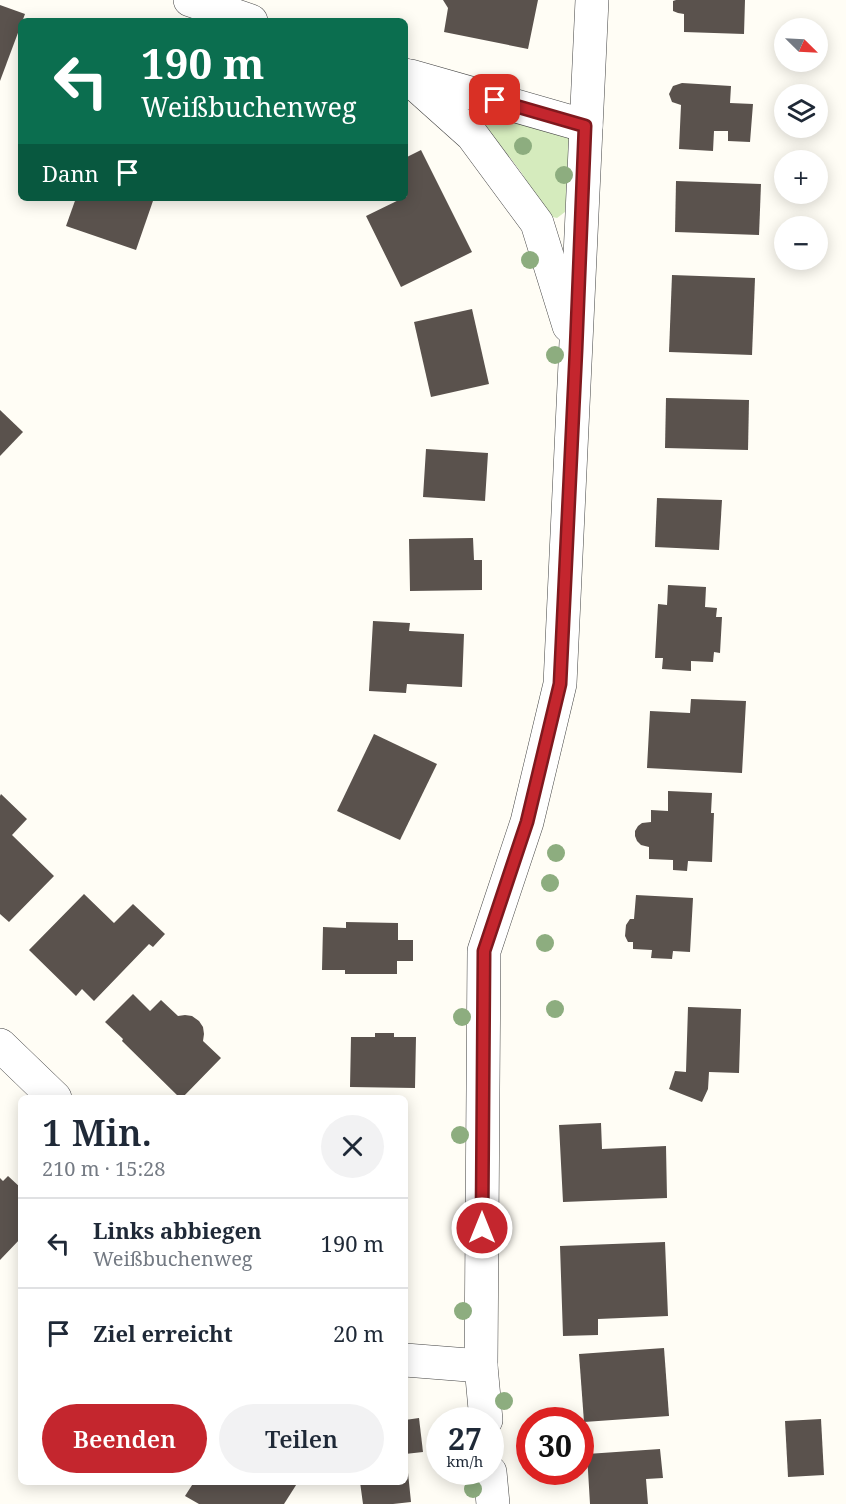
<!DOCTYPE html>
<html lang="de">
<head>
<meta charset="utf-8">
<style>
	body { margin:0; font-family:"Noto Serif",serif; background:#f2f2f3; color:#1f2937; height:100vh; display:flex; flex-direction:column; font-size:22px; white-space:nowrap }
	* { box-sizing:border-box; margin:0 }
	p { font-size:20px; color:#747a83 }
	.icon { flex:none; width:33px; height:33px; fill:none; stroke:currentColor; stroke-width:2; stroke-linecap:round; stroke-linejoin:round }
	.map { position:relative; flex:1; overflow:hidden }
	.panel { position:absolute; left:18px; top:1095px; width:390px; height:390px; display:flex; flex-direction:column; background:#fff; border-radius:9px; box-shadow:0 3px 15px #0003 }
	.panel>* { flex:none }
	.guide { position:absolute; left:18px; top:18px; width:390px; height:183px; border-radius:9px; box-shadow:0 3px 15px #0003; background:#0b6e4f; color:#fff; overflow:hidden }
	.needle { width:39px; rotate:114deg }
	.buttons { position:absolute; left:774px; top:18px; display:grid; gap:12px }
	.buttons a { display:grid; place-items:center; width:54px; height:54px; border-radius:50%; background:#fff; box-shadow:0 3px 15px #0003; font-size:30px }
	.speed { position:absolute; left:426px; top:1407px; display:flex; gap:12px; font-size:30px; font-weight:700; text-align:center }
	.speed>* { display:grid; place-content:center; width:78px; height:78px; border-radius:50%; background:#fff; box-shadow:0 3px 15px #0003; line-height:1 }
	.speed small { font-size:15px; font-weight:400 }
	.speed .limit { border:9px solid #d22; background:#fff; color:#111 }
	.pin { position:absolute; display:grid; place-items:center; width:51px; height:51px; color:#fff; margin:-26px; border-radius:12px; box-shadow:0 3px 9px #0006 }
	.me { position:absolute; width:66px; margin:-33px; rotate:0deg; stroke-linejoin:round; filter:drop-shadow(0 0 4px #0008) }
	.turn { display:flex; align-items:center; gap:21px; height:126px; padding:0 24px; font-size:27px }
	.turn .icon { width:78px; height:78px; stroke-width:2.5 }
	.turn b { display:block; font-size:42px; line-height:51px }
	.then { display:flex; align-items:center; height:57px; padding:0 24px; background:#0003; gap:12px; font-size:22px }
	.round { display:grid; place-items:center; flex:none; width:63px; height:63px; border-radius:32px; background:#f2f2f3 }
	.overview { display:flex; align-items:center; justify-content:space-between; height:102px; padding:0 24px }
	h1 { font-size:36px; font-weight:600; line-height:45px }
	.cta { display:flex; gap:12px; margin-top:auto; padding:12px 24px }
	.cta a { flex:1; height:69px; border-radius:36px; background:#c4262e; color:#fff; font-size:24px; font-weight:600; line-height:69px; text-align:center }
	.cta a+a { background:#f2f2f3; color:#1f2937 }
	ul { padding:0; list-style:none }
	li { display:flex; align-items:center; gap:18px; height:90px; padding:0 24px; border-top:2px solid #e0e1e3 }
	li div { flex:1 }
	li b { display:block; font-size:22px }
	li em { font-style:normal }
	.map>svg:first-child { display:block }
</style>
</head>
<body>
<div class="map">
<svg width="846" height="1504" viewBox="0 0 846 1504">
	<rect width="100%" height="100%" fill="#fffdf5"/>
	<path fill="#d5ebbd" d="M490 115 561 129 571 140 565 212 557 218 548 216 521 172 501 146 487 131 484 126Z"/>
	<g fill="#5a524d">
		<path d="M443 0H538L528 49 444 32 448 8Z"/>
		<path d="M676 0H745L744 34 684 32V14L678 13 673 11V1Z"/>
		<path d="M0 5 25 14 0 81Z"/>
		<path d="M682 83 731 86 730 103 753 104 750 142 728 141V131H714L713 151 679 149 681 105 672 102 669 94 673 86Z"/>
		<path d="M421 150 472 252 401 287 366 216 407 196 405 193V158Z"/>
		<path d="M676 181 761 184 759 235 675 232Z"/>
		<path d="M76 198H154L136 250 66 226Z"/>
		<path d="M672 275 755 278 752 355 669 352Z"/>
		<path d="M472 309 489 384 431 397 414 322Z"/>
		<path d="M666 398 749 400 748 450 665 448Z"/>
		<path d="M0 410 23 432 0 456Z"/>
		<path d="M426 449 488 453 485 501 423 497Z"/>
		<path d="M657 498 722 500 719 550 655 547Z"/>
		<path d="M473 538 474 560H482V590L410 591 409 539Z"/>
		<path d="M668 585 706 587 705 607 717 608 716 617H722L720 653 714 652 713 662 691 661V671L662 669 663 658H655L658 604 667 605Z"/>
		<path d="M373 621 410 623 409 631 464 634 462 687 407 684 406 693 369 691Z"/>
		<path d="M691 699 746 701 742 773 647 768 650 711 690 713Z"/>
		<path d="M374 734 437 764 400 840 337 811Z"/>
		<path d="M668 791 712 793 711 813H714L712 862 688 861 687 871 673 870V860L649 859V847L641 845 637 841 635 836V831L638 826 642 823 651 822V810L668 811Z"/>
		<path d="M1 794 27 819 12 835 54 876 9 922 0 914V796Z"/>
		<path d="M84 894 114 923 133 904 165 934 153 947 149 944 94 1001 82 989 76 996 29 950Z"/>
		<path d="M636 895 693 898 690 952 673 951 672 959 651 958 652 950 633 949V942H628L625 936 626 925 630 919H634Z"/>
		<path d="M346 922 398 923V940H413V961H397V974H345V970H322L323 927 346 928Z"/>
		<path d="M133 994 150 1011 161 1000 178 1016 185 1015 192 1016 199 1021 203 1027 204 1034 203 1041 221 1058 182 1098H180L122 1041 123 1039 105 1022Z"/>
		<path d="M688 1007 741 1009 739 1073 709 1072 708 1089 702 1102 669 1089 675 1071 686 1072Z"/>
		<path d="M375 1033H394V1037H416L415 1088 350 1087 351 1037H375Z"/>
		<path d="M601 1123 602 1149 666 1146 667 1198 563 1202 559 1125Z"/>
		<path d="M8 1176 21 1188V1238L0 1260V1178L3 1181Z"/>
		<path d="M665 1242 668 1316 598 1319V1335L563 1336 560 1246Z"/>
		<path d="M664 1348 669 1416 584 1422 579 1354Z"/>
		<path d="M419 1418 423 1452 405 1454V1420Z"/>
		<path d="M821 1419 824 1475 788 1477 785 1421Z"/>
		<path d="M660 1449 663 1478 646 1479 648 1504H590L587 1454Z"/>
		<path d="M405 1463H407L411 1502 393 1504H363L360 1482H405Z"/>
		<path d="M194 1482H298L284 1504H199L185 1496Z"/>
	</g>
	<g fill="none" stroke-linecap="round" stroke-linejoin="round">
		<g stroke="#444" stroke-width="34">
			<g id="minor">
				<path d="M190 0 251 21"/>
				<path d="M405 75 472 135 537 223 569 326"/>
				<path d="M411 76 586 126"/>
				<path d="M0 1045 55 1098"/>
				<path d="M405 1360 481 1366"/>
				<path d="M486 1420 481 1366 484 951 527 822 560 684 592 0"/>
				<path d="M490 1472 493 1504"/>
			</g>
		</g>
		<use href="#minor" stroke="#fff" stroke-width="33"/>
	</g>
	<g fill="#8dad7f">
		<circle cx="523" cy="146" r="9"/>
		<circle cx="564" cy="175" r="9"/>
		<circle cx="530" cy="260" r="9"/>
		<circle cx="555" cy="355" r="9"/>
		<circle cx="556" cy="853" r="9"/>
		<circle cx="550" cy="883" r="9"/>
		<circle cx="545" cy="943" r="9"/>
		<circle cx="555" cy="1009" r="9"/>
		<circle cx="462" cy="1017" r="9"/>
		<circle cx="460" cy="1135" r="9"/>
		<circle cx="463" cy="1311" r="9"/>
		<circle cx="504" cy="1401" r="9"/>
		<circle cx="473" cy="1489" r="9"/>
	</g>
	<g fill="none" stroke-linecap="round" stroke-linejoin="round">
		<g stroke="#7f191e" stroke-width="15">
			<path id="route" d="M482 1228 484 951 527 822 560 684 576 350 585 126 495 100"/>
		</g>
		<use href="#route" stroke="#c4262e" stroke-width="10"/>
	</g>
</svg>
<div class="buttons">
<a><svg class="needle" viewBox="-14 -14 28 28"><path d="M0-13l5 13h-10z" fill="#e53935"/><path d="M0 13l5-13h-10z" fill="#747a83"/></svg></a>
<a><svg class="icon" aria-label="layers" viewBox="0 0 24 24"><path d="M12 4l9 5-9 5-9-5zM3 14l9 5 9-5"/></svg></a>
<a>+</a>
<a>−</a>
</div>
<div class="speed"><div>27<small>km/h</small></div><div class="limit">30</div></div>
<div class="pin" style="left:495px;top:100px;background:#d93025"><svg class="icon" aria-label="arrive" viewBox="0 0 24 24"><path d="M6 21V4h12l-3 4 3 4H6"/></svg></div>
<svg class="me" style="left:482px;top:1228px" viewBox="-20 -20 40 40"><circle r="17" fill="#c4262e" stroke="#fff" stroke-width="3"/><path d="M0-11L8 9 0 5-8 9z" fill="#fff"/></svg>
<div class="guide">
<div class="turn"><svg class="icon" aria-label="left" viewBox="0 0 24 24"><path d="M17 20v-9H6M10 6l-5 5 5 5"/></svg><div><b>190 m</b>Weißbuchenweg</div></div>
<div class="then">Dann<svg class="icon" aria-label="arrive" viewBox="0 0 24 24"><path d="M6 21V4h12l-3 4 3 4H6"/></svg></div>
</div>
<section class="panel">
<div class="overview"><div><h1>1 Min.</h1><p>210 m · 15:28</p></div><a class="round"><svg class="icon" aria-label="close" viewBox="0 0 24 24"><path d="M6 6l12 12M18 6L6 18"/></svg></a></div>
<ul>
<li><svg class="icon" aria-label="left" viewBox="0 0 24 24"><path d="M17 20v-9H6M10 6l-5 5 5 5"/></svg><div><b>Links abbiegen</b><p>Weißbuchenweg</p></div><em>190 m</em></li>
<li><svg class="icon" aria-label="arrive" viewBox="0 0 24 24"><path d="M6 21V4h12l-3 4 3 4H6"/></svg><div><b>Ziel erreicht</b></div><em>20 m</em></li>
</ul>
<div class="cta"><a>Beenden</a><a>Teilen</a></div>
</section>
</div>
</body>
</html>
